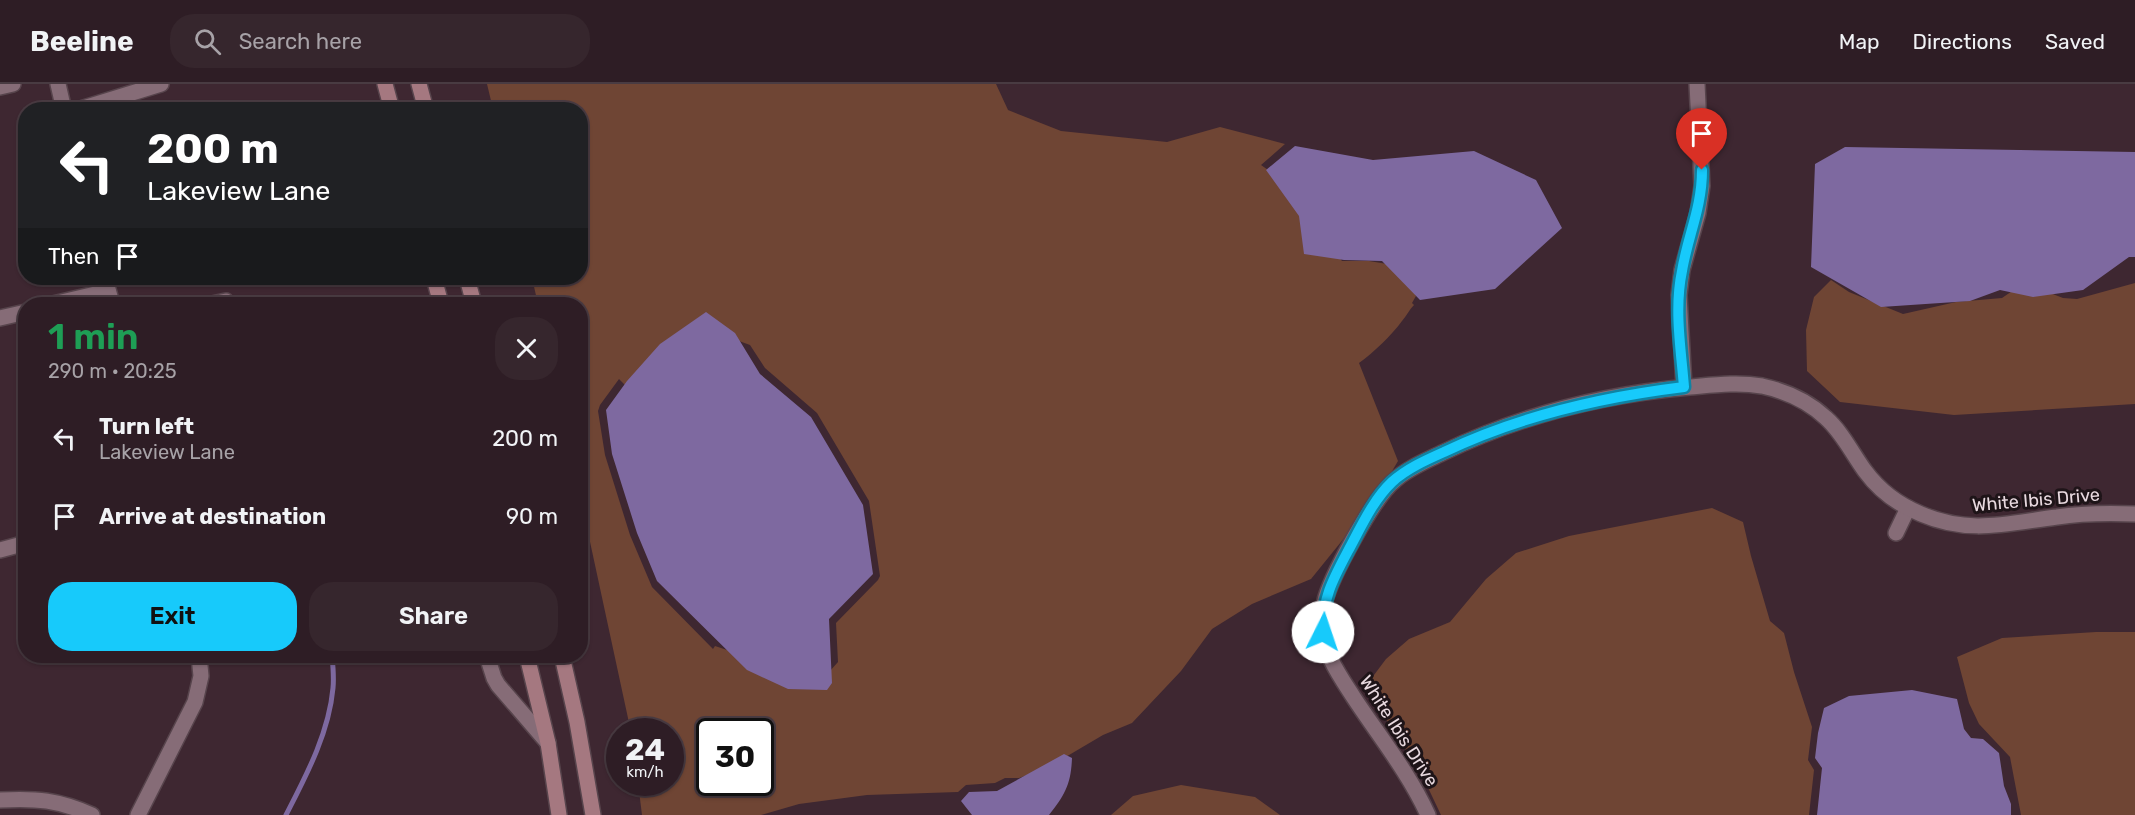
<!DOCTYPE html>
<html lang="en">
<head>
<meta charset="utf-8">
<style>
	body { margin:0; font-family:Rubik,sans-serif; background:#36262d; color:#f1f3f6; height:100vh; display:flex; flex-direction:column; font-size:22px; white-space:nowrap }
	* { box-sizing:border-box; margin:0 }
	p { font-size:20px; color:#a7a2a7 }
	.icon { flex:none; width:33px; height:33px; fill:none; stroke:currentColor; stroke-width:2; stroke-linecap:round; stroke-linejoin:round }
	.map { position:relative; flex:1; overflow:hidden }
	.drawer { position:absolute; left:18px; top:213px; width:570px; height:366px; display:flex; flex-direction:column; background:#2e1d25; border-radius:24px; box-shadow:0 2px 4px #0004,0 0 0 2px #493b42 }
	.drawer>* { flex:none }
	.guide { position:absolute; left:18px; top:18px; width:570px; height:183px; border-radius:24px; box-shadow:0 2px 4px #0004,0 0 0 2px #493b42; background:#202124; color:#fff; overflow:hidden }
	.speed { position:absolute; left:606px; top:634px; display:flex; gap:12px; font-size:30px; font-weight:700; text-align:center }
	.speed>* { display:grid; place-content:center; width:78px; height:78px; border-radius:50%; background:#2e1d25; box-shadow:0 2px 4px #0004,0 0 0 2px #493b42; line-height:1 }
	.speed small { font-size:15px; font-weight:400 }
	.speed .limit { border:3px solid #111; border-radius:9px; background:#fff; color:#111 }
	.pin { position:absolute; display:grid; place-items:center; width:51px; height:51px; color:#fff; margin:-62px -26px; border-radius:50% 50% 50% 0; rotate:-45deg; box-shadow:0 0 6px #0007 }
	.pin .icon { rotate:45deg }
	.me { position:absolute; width:66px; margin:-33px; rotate:4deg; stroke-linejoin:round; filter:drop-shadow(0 0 4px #0008) }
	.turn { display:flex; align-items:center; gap:21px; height:126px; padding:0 30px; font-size:27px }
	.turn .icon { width:78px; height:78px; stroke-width:2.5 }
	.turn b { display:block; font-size:42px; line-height:51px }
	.then { display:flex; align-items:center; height:57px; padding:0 30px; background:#0003; gap:12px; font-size:22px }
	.round { display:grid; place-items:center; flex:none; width:63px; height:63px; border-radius:24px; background:#36262d }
	.summary { display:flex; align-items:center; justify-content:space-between; height:102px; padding:0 30px }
	h1 { font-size:36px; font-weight:600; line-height:45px; color:#1e9e55 }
	.cta { display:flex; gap:12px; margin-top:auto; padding:12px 30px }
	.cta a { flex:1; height:69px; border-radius:24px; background:#17cafb; color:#111; font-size:24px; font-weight:600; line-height:69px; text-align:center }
	.cta a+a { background:#36262d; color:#f1f3f6 }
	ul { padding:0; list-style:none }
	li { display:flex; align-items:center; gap:18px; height:78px; padding:0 30px }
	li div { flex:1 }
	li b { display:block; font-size:22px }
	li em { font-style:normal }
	header { display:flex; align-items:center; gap:36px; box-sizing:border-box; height:84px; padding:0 30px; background:#2e1d25; border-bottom:2px solid #493b42 }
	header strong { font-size:28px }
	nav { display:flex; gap:33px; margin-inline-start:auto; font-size:21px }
	.search { width:420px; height:54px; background:#36262d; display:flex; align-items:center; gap:15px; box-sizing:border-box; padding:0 21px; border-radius:24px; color:#a7a2a7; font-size:22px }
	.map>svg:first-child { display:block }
</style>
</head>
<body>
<header>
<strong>Beeline</strong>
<div class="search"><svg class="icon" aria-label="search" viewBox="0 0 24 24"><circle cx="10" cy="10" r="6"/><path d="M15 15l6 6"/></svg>Search here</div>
<nav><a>Map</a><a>Directions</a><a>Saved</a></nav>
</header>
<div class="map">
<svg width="2135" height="731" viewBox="0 0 2135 731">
	<rect width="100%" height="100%" fill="#3e2731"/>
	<g fill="#6f4534" fill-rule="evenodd">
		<path d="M487 0H996L1008 26 1061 47 1167 58 1220 43 1285 60 1261 81 1275 91 1342 177H1369L1399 182 1416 212 1412 219 1414 221C1409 226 1407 231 1402 237 1391 252 1374 268 1359 279L1398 377 1375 416 1311 495 1252 520 1212 545 1181 587 1132 639 1103 651 1047 684 1019 694H1005L995 699 966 701 958 708 867 711 799 720 761 731H642L638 699H670V648H631L581 416 580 220H538L532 194H580V26L493 25ZM739 257 750 261 765 284 817 329 869 417 880 492 878 496 836 539 838 578 821 597 715 562 713 565 652 503 630 451 605 371 598 327 600 321 619 295 625 301ZM710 648H760V699H710Z"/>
		<path d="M1831 196 1849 208 1903 230 1956 218 2002 214 2024 199 2063 214 2077 215 2135 199V320L1954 331 1840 318 1807 287 1806 246 1814 213Z"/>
		<path d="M1712 424 1743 438 1751 472 1770 537 1784 549 1794 588 1812 643 1808 676 1814 686 1809 731H1441L1422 691 1365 603 1386 575 1409 555 1450 538 1486 495 1516 469 1569 452Z"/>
		<path d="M2096 548H2135V731H2021L2010 673 1979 640 1969 619 1957 573 2002 554Z"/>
		<path d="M1181 701 1255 713 1280 731H1111L1133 712Z"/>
	</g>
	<g fill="#7e69a0">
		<path d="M1295 62 1373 76 1474 67 1536 96 1562 144 1495 205 1420 216 1382 177 1344 176 1304 170 1299 132 1266 86Z"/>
		<path d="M1845 63 2135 68V173H2129L2083 206 2033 213 2000 206 1970 217 1881 223 1811 183 1815 80Z"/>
		<path d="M706 228 735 249 760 290 811 333 863 421 873 490 829 535 832 599 827 606 788 605 747 586 657 497 637 449 612 370 606 326 627 297 660 260Z"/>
		<path d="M1912 606 1957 615 1964 645 1971 654 1983 655 1999 669 2004 702 2011 720V731H1817L1822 684 1815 674 1818 649 1824 624 1849 612Z"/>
		<path d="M1064 670 1072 674C1071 700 1065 711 1049 731H972L961 717 969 708 997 707Z"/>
	</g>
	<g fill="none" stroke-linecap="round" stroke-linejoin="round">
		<path stroke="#7e69a0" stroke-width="5" d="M286 731C306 692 329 649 333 604 334 594 333 582 332 572"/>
		<g stroke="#57444c" stroke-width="18">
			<g id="street">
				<path d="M58 0 64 26"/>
				<path d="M0 3 13 0"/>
				<path d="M77 26 161 0"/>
				<path d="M105 194 112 220"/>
				<path d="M53 220 108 207"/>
				<path d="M212 220 226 217"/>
				<path d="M0 234 26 228"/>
				<path d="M1684 303 1679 211 1682 186 1698 129 1702 102 1697 0"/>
				<path d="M1896 449 1908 424"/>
				<path d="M0 466 26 459"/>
				<path d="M487 572 494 594 498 601 548 659"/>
				<path d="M0 716C36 714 59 716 92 731"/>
				<path d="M138 731 195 618 201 592 199 572"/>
				<path d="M1428 731C1409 689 1379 652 1354 614 1340 592 1324 571 1323 544 1322 536 1323 528 1324 520 1330 494 1374 412 1395 396 1408 384 1426 377 1442 369 1519 332 1605 310 1690 303 1714 301 1738 298 1762 302 1785 307 1809 318 1826 334 1842 348 1852 369 1865 387 1879 406 1899 421 1921 430 1970 451 2008 439 2057 433 2083 429 2109 429 2135 430"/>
			</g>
		</g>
		<g stroke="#57444c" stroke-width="18">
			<g id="secondary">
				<path d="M385 0 392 26"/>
				<path d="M419 0 426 26"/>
				<path d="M434 194 441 220"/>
				<path d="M467 194 474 220"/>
				<path d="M527 572 548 659 559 731"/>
				<path d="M562 572 577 638 593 731"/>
			</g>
		</g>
		<use href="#street" stroke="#866c77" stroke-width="15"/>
		<use href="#secondary" stroke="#a57880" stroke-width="15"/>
	</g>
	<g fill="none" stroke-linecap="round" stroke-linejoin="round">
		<g stroke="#0f83a3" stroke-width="15">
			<path id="route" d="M1323 548C1322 515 1333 495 1348 467 1361 443 1373 416 1392 398 1406 385 1426 376 1444 368 1519 332 1602 313 1684 303 1681 265 1674 225 1682 187 1688 151 1702 124 1702 86"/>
		</g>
		<use href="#route" stroke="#17cafb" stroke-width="10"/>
	</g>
	<g text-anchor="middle" stroke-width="6" stroke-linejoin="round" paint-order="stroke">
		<g font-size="18" fill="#e8d9df" stroke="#1e1418">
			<text transform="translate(2036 416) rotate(-5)" y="6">White Ibis Drive</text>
			<text transform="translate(1399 647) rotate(57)" y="6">White Ibis Drive</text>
		</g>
	</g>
</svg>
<div class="speed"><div>24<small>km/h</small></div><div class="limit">30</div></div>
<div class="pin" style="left:1702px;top:86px;background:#d93025"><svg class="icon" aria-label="arrive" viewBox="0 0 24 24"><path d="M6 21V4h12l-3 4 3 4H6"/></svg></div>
<svg class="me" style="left:1323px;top:548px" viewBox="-20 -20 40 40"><circle r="19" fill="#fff"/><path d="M0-13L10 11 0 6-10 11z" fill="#17cafb"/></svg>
<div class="guide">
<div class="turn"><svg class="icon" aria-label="left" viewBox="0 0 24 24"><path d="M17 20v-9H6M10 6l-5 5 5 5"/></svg><div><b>200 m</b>Lakeview Lane</div></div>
<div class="then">Then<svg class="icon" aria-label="arrive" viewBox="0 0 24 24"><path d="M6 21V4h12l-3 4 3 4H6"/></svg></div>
</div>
<section class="drawer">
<div class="summary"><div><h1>1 min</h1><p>290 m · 20:25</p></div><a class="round"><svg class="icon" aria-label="close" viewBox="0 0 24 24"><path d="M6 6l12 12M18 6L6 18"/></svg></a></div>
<ul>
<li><svg class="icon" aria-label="left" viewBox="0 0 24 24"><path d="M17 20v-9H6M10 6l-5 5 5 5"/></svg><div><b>Turn left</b><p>Lakeview Lane</p></div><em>200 m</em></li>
<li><svg class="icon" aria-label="arrive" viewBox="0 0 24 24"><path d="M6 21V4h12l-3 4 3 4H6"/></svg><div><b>Arrive at destination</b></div><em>90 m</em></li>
</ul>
<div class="cta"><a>Exit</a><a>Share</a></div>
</section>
</div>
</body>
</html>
